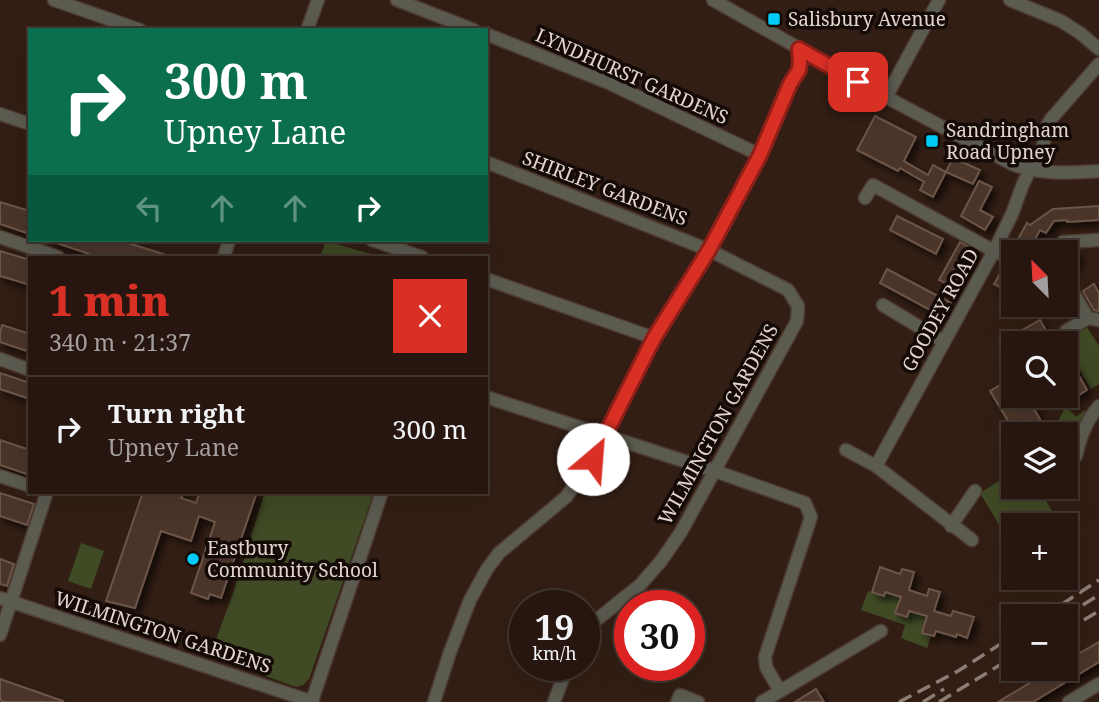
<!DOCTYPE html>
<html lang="en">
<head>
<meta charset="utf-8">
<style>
	body { margin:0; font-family:"Noto Serif",serif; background:#32231d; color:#f1f3f6; height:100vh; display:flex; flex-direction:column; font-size:26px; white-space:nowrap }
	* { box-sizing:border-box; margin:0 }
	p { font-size:23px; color:#a49f9e }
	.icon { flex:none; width:38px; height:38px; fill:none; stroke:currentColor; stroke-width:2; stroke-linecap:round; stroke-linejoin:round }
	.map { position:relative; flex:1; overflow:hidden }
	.side { position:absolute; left:28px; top:256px; width:460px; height:238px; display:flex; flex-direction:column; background:#26160f; border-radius:0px; box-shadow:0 7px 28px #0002,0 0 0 2px #42352f }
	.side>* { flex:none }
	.hud { position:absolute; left:28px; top:28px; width:460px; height:214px; border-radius:0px; box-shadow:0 7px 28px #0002,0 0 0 2px #42352f; background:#0b6e4f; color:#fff; overflow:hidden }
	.needle { width:46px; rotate:336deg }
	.tools { position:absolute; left:1001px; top:240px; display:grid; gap:14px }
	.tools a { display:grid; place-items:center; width:77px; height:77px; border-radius:0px; background:#26160f; box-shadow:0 7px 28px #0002,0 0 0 2px #42352f; font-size:35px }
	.speed { position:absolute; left:509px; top:590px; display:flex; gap:14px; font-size:35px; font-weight:700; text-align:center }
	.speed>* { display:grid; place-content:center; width:91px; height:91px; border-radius:50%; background:#26160f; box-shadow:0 7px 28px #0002,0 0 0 2px #42352f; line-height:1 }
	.speed small { font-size:18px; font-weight:400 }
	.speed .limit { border:10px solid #d22; background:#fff; color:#111 }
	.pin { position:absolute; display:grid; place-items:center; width:60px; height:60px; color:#fff; margin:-30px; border-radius:14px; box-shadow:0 4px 10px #0006 }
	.me { position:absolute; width:77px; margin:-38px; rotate:27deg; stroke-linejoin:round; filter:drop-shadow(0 0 5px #0008) }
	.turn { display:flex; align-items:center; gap:24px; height:147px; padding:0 21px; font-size:32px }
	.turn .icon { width:91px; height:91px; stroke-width:2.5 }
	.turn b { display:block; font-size:49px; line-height:60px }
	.lanes { display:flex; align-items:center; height:66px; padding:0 21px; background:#0003; justify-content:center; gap:35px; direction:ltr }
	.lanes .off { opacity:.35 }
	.round { display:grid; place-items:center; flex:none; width:74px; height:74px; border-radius:0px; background:#32231d }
	.overview { display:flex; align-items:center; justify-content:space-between; height:119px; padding:0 21px }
	h1 { font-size:42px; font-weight:800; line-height:52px; color:#d93025 }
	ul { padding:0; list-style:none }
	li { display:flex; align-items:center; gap:21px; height:105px; padding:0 21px; border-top:2px solid #42352f }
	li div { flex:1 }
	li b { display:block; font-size:26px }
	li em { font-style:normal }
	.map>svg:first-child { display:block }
</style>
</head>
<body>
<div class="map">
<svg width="1099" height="702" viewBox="0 0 1099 702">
	<defs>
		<filter id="shadow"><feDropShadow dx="5" dy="5" stdDeviation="3.5" flood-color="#0009"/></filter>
	</defs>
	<rect width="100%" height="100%" fill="#321e14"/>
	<g fill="#404a25">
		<path d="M326 241 381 257H382H320Z"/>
		<path d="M1087 327 1099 346V384L1091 389 1066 347V343L1063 341Z"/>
		<path d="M1066 406 1076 417 1085 410V414L1074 439 1072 454 1066 453V440L1071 436 1057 423Z"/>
		<path d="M1013 472V486L1038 487 1060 525H1013V548L980 493Z"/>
		<path d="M265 492H374L309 679 303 685 296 687 210 656 232 596Z"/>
		<path d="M81 543 104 551 91 589 68 581Z"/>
		<path d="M868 591 884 596 885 592 901 597 896 613 907 617 909 611 927 616 922 632 931 636 927 648 901 638 905 625 861 610Z"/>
	</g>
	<g fill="#4b362a" stroke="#6c5448" stroke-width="2" filter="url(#shadow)">
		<path d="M875 116 916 137 904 161 928 175 933 165 946 172 933 197 920 190 924 182 900 168 898 171 857 150Z"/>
		<path d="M953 158 980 170 973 184 946 172Z"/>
		<path d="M979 181 992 187 980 210 993 217 985 230 961 216Z"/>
		<path d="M0 202 30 211V234L0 224Z"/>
		<path d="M1099 206V220L1067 222V220L1054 221 1046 233 1040 230 1028 252H1020L1013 248 1027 223 1030 225 1053 209Z"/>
		<path d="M897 216 943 239 936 254 890 230Z"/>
		<path d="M52 240H118L167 255 166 257H98L51 241Z"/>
		<path d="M960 242 974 250 953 287 939 280Z"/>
		<path d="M1068 250H1072L1079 255 1068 277 1066 276V254Z"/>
		<path d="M0 251 30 260V285L0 276Z"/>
		<path d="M887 269 951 303 943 317 880 283Z"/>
		<path d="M1002 270 1013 276V294L994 284Z"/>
		<path d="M1094 284 1099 293V311L1094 310 1083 291Z"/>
		<path d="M1040 320 1053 343H1027L1022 335 1027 333 1024 329Z"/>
		<path d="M2 325 30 334V352L0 342V333Z"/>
		<path d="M1066 353 1087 390 1066 403Z"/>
		<path d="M0 373 30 383V399L0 389Z"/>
		<path d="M1013 377V396H1026L1049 434H1016L990 391Z"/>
		<path d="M0 440 30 450V475L0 465Z"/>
		<path d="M143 492H184L181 498 196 503 200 492H214L224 495 226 492H257L221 598 210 594 208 599 191 593 215 522 199 516 191 541 161 531 135 608 106 601Z"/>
		<path d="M0 493 34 504 27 525 0 516Z"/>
		<path d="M0 559 14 564 7 586 0 584Z"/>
		<path d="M880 567 900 574 902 569 914 572 909 590 927 596 929 589 940 592 934 611 951 616 953 611 974 617 967 638 957 634 956 637 936 631 934 636 922 633 927 616 909 611 907 617 895 613 901 597 885 592 884 596 872 592Z"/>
		<path d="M1099 642V662L1033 702H998L1055 668H1066V661Z"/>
		<path d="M0 679 63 701V702H4L0 700Z"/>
		<path d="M816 689 824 702H795Z"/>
	</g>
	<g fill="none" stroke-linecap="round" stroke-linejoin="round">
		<g stroke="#4e3b32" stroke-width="15">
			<g id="minor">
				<path d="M54 0 140 30"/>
				<path d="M397 0 474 30"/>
				<path d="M713 0 886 97 1012 164C1042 175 1068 173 1099 171"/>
				<path d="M1010 0 1061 21 1080 33 1099 49"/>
				<path d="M307 30 318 0"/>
				<path d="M486 34 609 83 760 155"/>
				<path d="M886 97 939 0"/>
				<path d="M0 114 30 124"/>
				<path d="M486 162 709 250 788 290 798 306 797 321 681 532 661 561 640 585 584 630"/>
				<path d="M865 198 873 185 994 251 1013 259"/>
				<path d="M0 237 58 257"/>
				<path d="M372 240 422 257"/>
				<path d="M1057 252 1063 242 1099 240"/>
				<path d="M224 257 229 240"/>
				<path d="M486 279 654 338"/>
				<path d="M1066 285 1074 294 1088 318 1099 320"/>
				<path d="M883 305 944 342"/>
				<path d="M1066 331 1088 318"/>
				<path d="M0 359 30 370"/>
				<path d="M486 397 715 471 805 503 811 517 765 657 766 667 780 691"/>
				<path d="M846 450 876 466 972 540"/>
				<path d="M1076 456C1080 437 1086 420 1099 406"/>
				<path d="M876 466 994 251 1012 214 1023 184 1030 170 1041 159 1046 128 1051 119 1099 64"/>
				<path d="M0 476 30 486"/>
				<path d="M951 526 975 491"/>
				<path d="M0 598 313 702"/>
				<path d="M0 635 47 492"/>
				<path d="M312 701 382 492"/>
				<path d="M434 702 450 652 470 600 487 569 499 553 566 497 593 459 654 338 709 250 760 155 790 84 799 70 800 63 799 49"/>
				<path d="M554 702 568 665"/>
				<path d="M677 702 680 695 698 702"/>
				<path d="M762 702 881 631"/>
				<path d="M1069 702 1099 684"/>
			</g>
		</g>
		<use href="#minor" stroke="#5b5b50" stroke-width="12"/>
		<g stroke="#8e7d75" stroke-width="3.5" stroke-dasharray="14 7" stroke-linecap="butt">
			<path d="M1044 616 1099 580"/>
			<path d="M1065 616 1099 595"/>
			<path d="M1066 631 1099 611"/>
			<path d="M899 702 958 671 1013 636"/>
			<path d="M923 702 944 689"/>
			<path d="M939 702 1013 657"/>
		</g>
	</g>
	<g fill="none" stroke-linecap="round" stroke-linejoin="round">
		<g stroke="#8d1f18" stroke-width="18">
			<path id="route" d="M593 459 654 338 709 250 760 155 790 84 799 70 800 62 799 49 858 82"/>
		</g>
		<use href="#route" stroke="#d93025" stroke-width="12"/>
	</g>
	<g fill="#00cbf8" stroke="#140b07" stroke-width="2.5">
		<rect x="767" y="12" width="14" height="14" rx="3.5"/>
		<rect x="925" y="134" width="14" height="14" rx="3.5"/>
		<circle cx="193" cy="559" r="7"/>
	</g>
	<g text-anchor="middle" stroke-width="7" stroke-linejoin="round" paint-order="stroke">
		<g font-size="19" fill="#e3d5ce" stroke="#140b07" text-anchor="start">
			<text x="788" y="26">Salisbury Avenue</text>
			<text x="946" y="137">Sandringham<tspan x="946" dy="22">Road Upney</tspan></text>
			<text x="207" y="555">Eastbury<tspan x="207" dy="22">Community School</tspan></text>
		</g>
		<g font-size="19" fill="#e3d5ce" stroke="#140b07">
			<text transform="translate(632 76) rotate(24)" y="7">LYNDHURST GARDENS</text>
			<text transform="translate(605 188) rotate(21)" y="7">SHIRLEY GARDENS</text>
			<text transform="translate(940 310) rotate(-61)" y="7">GOODEY ROAD</text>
			<text transform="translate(718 424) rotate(-61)" y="7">WILMINGTON GARDENS</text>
			<text transform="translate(163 632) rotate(18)" y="7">WILMINGTON GARDENS</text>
		</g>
	</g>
</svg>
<div class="tools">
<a><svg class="needle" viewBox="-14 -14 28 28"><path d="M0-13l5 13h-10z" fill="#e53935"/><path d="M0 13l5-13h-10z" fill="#a49f9e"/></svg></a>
<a><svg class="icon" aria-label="search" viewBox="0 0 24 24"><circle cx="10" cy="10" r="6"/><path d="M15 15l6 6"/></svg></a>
<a><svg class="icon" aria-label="layers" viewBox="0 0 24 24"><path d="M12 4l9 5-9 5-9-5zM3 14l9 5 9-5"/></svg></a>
<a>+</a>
<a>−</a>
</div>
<div class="speed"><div>19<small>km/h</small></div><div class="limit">30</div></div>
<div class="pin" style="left:858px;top:82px;background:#d93025"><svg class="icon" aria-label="arrive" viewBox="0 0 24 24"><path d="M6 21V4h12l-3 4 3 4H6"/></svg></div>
<svg class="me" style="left:593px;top:459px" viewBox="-20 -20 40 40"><circle r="19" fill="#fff"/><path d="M0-13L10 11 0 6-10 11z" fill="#d93025"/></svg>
<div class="hud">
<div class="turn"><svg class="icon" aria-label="right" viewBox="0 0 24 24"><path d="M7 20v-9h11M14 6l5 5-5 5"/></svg><div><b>300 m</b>Upney Lane</div></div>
<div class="lanes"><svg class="icon off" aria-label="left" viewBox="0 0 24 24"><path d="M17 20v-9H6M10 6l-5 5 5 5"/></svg><svg class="icon off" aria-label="ahead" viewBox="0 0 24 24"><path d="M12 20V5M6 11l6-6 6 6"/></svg><svg class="icon off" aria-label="ahead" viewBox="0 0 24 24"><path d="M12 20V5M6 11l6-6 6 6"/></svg><svg class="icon" aria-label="right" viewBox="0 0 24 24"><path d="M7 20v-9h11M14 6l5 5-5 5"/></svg></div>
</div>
<section class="side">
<div class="overview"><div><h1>1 min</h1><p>340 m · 21:37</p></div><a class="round" style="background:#d93025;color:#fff"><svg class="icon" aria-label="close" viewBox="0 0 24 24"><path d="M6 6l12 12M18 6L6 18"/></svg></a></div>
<ul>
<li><svg class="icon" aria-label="right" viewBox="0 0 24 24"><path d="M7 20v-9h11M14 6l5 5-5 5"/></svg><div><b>Turn right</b><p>Upney Lane</p></div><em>300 m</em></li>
</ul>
</section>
</div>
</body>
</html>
